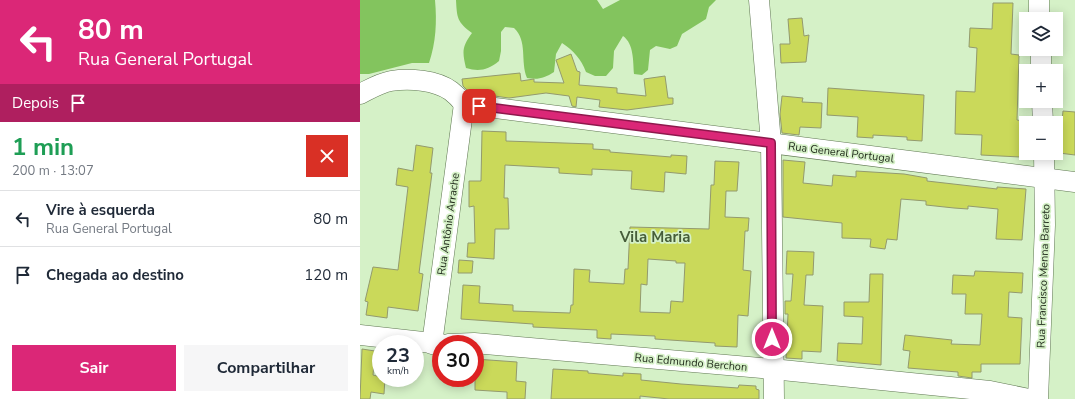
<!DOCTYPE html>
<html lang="pt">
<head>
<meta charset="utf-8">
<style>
	body { margin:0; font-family:"Nunito Sans",sans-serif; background:#f6f6f7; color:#1f2937; height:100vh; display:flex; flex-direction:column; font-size:15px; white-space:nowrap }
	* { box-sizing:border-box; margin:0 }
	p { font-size:13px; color:#747a83 }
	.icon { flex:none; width:22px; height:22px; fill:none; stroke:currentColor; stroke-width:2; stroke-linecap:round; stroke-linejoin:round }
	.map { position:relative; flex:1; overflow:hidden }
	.panel { display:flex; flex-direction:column; background:#fff; width:360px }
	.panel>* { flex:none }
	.guide { background:#db2777; color:#fff; overflow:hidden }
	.fabs { position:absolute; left:659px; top:12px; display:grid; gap:8px }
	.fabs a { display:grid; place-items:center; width:44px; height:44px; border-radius:0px; background:#fff; box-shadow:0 2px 10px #0003; font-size:20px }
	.speed { position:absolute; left:12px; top:335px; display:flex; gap:8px; font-size:20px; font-weight:700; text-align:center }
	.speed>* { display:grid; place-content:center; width:52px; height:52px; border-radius:50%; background:#fff; box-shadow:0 2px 10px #0003; line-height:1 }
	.speed small { font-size:10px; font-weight:400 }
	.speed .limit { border:6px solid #d22; background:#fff; color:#111 }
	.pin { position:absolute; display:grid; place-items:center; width:34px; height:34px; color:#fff; margin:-17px; border-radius:8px; box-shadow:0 2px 6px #0006 }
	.me { position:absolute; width:44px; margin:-22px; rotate:0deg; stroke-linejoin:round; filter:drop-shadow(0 0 3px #0008) }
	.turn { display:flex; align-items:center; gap:14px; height:84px; padding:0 12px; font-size:18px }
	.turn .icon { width:52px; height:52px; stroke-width:2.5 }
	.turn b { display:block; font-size:28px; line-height:34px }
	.then { display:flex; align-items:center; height:38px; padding:0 12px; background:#0003; gap:8px; font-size:15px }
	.round { display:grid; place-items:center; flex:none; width:42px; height:42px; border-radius:0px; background:#f6f6f7 }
	.headline { display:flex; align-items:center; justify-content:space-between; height:68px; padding:0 12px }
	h1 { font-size:24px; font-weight:700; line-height:30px; color:#1e9e55 }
	.primary-button { display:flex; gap:8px; margin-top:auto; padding:8px 12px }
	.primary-button a { flex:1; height:46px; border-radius:0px; background:#db2777; color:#fff; font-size:16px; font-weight:700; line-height:46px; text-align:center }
	.primary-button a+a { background:#f6f6f7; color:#1f2937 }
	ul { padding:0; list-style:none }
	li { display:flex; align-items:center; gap:12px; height:56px; padding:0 12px; border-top:1px solid #e0e1e3 }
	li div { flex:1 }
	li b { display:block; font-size:15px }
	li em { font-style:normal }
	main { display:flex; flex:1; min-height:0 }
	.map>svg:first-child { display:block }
</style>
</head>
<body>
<main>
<section class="panel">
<div class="guide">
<div class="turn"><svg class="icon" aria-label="left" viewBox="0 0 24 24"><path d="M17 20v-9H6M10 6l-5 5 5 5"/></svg><div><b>80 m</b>Rua General Portugal</div></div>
<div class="then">Depois<svg class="icon" aria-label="arrive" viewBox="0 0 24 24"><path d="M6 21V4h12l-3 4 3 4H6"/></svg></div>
</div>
<div class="headline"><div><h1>1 min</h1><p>200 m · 13:07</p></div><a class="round" style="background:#d93025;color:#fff"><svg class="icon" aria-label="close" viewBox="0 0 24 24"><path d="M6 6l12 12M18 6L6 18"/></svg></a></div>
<ul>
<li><svg class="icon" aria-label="left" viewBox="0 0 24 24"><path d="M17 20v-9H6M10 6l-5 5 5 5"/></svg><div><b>Vire à esquerda</b><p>Rua General Portugal</p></div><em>80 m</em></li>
<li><svg class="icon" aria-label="arrive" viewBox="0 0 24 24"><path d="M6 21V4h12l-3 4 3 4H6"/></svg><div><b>Chegada ao destino</b></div><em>120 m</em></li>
</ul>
<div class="primary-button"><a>Sair</a><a>Compartilhar</a></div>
</section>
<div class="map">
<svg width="715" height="399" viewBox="0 0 715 399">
	<rect width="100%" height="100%" fill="#d5f1c7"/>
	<g fill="#83c45e">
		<path d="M0 0H75C77 22 76 42 69 63H52L9 74H0Z"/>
		<path d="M96 0H237L243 9 260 0H356L349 7 346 19 322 34 317 46 310 49 296 46 290 50 288 70 282 75 274 74C273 61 274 44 263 36L254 51 253 68 246 76H235L226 72C221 59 214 51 202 43L196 54 194 72C185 78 178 80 167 78 160 61 168 41 154 28L145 27 141 32V51L139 61C128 70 119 72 106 68 102 51 102 47 112 33 97 22 97 18 96 0Z"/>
	</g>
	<g fill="#cad95a" stroke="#939a6e" fill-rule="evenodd">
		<path d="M633 3H653L651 54 659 55 657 120 662 121 660 157 621 155 622 135 595 134 596 91 615 92 617 48 609 47 610 28 632 29Z"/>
		<path d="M442 18 444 36 449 35 446 62 421 63 420 44H430L428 19Z"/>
		<path d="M211 54 217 71 220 72 219 85 257 88V93L286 96 284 79 305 76 308 98H313V104L267 110 239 107 240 100 217 97 216 107 212 106 209 96 186 93 149 98 120 94V91L109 92 103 86 102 79 160 73 161 81 174 79V82L204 83 196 60Z"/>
		<path d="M468 88 564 95 562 141 547 140V137L513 135V138L497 137 498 117 467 115Z"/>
		<path d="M422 96 443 98 442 102 462 103 461 128 440 127 439 135 422 133 420 114Z"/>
		<path d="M703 111 715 112V155L699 153Z"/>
		<path d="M122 131 146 132V141L233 144V149L250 150V152L311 157V155L327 156 326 174 305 172 304 192 271 189 272 171 232 169V175L215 174 199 173V168L145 165 144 198H148L149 229H135L134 259 107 257 108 243H115L114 206 109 207V181H121Z"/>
		<path d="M56 145 73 148 70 173H72L59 273 63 274 58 311 28 307 27 318 6 315 8 302 5 301 13 267 38 270 48 187 36 185 38 168 53 171Z"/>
		<path d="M423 160 445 162 443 183 472 186 473 175 496 177V171L544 174 567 178V181L637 189V187L666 189 662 240 636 239 638 209 608 206V209L594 208 566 205V201L541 199 537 240 527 239 525 249 510 247 511 239 482 238V223L423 217Z"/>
		<path d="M355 161 379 162 377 191H366L365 217 389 218 388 231H385L383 270 391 271 388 316 378 315 377 347 355 346V343L295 339V336L251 334V339L237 338V330L173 327V324L101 319 103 285 120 286 119 303 153 305V311L210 313 211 305H213L214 269 230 270 229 282 264 284 265 269H268L270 227 349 229 351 185H354ZM288 259 316 261V263H325L323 302 311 301 310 313 280 312 281 284 287 285Z"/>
		<path d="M427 251 454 252 453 275H446L444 305 463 306 461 352 442 351V359L426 358 428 314H425V301H431L433 274H426Z"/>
		<path d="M99 260 113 261 112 273H98Z"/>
		<path d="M615 271 663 273 662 293 649 292 648 317 662 318 660 364H621V372H612V378L598 376V372L548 368 550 351 543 350 545 335 592 340 591 344 620 345 622 314H605L606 294H592L593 275 614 276Z"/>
		<path d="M510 274H523L521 365 477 361 478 343 502 344 503 317 484 316V302H509Z"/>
		<path d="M2 349 15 351 13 375 25 378 24 394 11 392 10 399H0Z"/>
		<path d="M115 359 157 362 156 381 166 382 165 399H147V392L115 390Z"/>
		<path d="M193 369 228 371V373L263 376V373L281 374V380L321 384 378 388 379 385 396 386V389L399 390V399H309L280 396V399H191Z"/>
	</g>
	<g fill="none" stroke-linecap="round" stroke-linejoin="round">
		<g stroke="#607853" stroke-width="21">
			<g id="minor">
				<path d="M399 0 411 143 414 399"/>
				<path d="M679 0V19"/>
				<path d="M681 49V71"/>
				<path d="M0 94C10 89 20 83 31 81 49 78 76 80 91 91 95 94 100 99 104 104"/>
				<path d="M682 101 683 123"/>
				<path d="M104 104 715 182"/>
				<path d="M0 335 81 344"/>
				<path d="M72 344 104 104"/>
				<path d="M88 344 114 343 412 369 630 391 669 399"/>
				<path d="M678 399 685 225 684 153"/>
			</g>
		</g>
		<use href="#minor" stroke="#fff" stroke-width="20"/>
	</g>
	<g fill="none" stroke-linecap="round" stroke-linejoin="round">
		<g stroke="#8e194d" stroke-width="10">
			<path id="route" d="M119 106 411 143 412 339"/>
		</g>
		<use href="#route" stroke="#db2777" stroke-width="7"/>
	</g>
	<g text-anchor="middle" stroke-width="3.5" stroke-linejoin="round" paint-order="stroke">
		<g font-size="11" fill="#1e2819" stroke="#d5f1c7">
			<text transform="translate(481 152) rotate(7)" y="4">Rua General Portugal</text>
			<text transform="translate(88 224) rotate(-82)" y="4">Rua Antônio Arrache</text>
			<text transform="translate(683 276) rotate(-88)" y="4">Rua Francisco Menna Barreto</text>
			<text transform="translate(331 362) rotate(5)" y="4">Rua Edmundo Berchon</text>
		</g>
		<g font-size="15" font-weight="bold" fill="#455c39" stroke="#d5f1c7">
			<text x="295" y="242">Vila Maria</text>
		</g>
	</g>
</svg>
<div class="fabs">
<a><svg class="icon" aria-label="layers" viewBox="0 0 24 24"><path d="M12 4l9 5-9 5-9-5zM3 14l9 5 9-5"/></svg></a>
<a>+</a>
<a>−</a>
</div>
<div class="speed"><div>23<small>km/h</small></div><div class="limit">30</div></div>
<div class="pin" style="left:119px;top:106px;background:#d93025"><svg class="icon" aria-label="arrive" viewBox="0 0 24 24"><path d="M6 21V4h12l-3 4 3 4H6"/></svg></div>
<svg class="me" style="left:412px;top:339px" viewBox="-20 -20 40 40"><circle r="17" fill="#db2777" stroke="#fff" stroke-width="3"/><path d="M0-11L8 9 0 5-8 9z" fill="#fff"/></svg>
</div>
</main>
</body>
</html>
